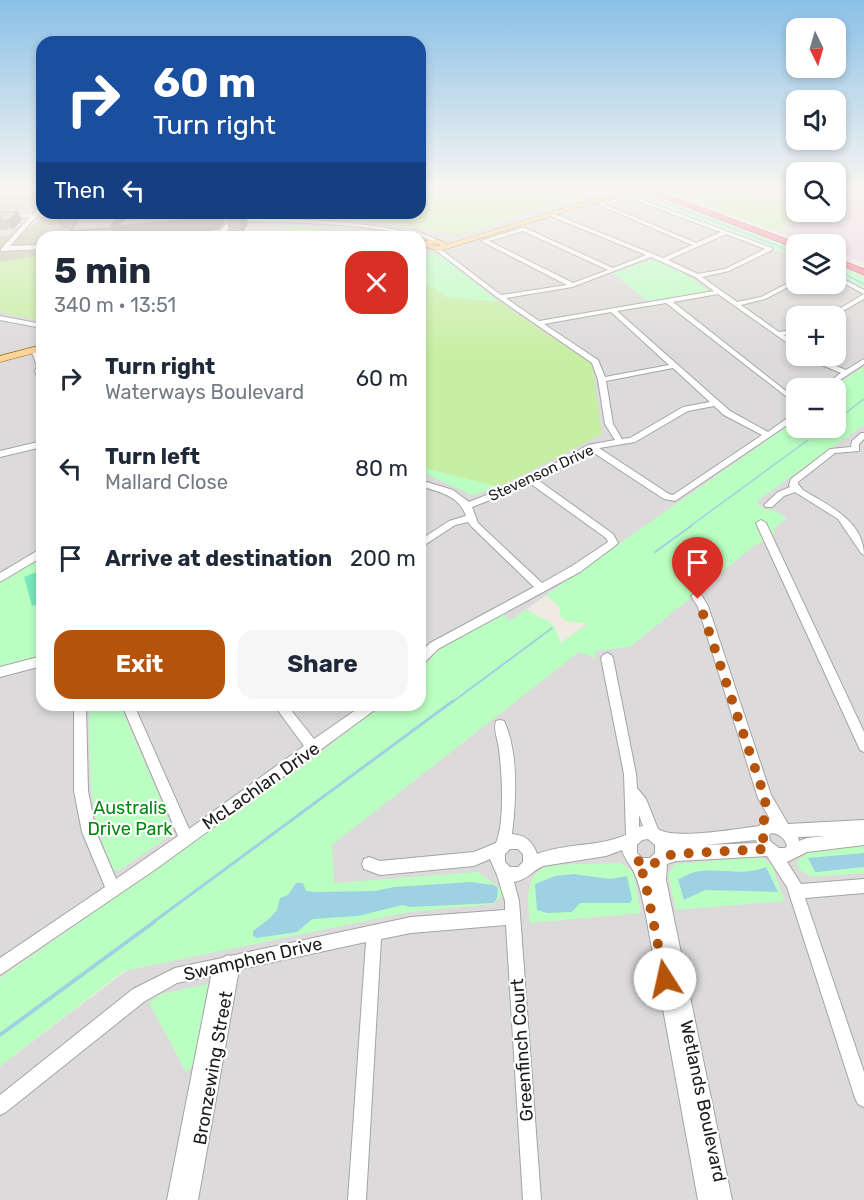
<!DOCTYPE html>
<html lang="en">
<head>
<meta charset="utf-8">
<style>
	body { margin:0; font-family:Rubik,sans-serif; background:#f6f6f7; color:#1f2937; height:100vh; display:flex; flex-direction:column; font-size:22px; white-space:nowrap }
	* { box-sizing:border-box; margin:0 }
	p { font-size:20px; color:#747a83 }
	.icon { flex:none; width:33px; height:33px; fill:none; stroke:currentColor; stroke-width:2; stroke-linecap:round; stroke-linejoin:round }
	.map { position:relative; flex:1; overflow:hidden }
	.sheet { position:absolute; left:36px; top:231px; width:390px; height:480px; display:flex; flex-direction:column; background:#fff; border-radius:18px; box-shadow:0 3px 9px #0003 }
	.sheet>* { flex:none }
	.guide { position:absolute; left:36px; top:36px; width:390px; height:183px; border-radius:18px; box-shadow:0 3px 9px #0003; background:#1a4fa0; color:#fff; overflow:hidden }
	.needle { width:39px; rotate:175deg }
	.tools { position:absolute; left:786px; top:18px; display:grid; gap:12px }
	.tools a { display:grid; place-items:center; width:60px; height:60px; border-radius:12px; background:#fff; box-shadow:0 3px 9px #0003; font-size:30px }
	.pin { position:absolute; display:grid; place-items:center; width:51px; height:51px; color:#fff; margin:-62px -26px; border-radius:50% 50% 50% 0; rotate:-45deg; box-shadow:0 0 6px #0007 }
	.pin .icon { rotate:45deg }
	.me { position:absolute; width:66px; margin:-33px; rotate:350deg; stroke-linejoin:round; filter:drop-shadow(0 0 4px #0008) }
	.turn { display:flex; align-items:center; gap:21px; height:126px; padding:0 18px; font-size:27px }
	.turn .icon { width:78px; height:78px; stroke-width:2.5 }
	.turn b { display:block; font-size:42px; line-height:51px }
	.then { display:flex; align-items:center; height:57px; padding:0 18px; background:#0003; gap:12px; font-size:22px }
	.round { display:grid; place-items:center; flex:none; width:63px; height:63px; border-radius:18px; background:#f6f6f7 }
	.headline { display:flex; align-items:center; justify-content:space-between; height:102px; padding:0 18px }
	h1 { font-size:36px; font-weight:700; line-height:45px }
	.action { display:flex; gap:12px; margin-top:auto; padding:12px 18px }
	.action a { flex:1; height:69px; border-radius:18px; background:#b45309; color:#fff; font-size:24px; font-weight:700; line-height:69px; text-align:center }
	.action a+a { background:#f6f6f7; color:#1f2937 }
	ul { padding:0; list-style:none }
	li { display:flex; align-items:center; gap:18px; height:90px; padding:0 18px }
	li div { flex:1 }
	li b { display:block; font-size:22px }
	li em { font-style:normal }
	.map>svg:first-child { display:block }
</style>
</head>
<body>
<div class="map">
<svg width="864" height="1200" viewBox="0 0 864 1200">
	<rect width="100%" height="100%" fill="#f0ebe2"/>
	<g fill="#dcdada" fill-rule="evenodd">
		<path d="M0 188H42V213H303L460 234 610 188H633L796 248V284H836V264L864 277V367L832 388H796V420L420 684V237H42V705H389L0 978ZM796 316H836V356H796Z"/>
		<path d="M864 415V1200H0V1066Z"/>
	</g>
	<g fill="#e9d3e5">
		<path d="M734 188H796V209Z"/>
		<path d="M836 188H864V263L836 252V244H813L775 231 815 215 804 212H836Z"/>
	</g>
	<g fill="#c4c5ad">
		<path d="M20 188H42V201L27 210 0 212V191Z"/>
		<path d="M44 217H76L61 229 85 230 78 237H42V255L0 262V236L10 235 16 228H30Z"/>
	</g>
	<g fill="#c7efa3">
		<path d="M420 188H610L460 234 303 213H420Z"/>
		<path d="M734 188 796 209V212L816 215 775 231 663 189Z"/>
		<path d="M292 225 374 237H213L283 233Z"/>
		<path d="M42 255V321L0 312V262Z"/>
		<path d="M426 283 446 297 499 302 592 364 602 434 499 487 420 467V284Z"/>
	</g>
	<g fill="#baffc1">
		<path d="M638 193 651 195 792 246 796 248V258L628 194Z"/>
		<path d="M430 252 442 256 499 302 446 297 426 283 420 284V255Z"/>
		<path d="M652 259 676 268 709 291 647 301 613 273Z"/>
		<path d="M836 264 864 277V290L836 275Z"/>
		<path d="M864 367V425L757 501 763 509 773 510 787 518 774 528V536L755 545 630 647 595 651V658L579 652 332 845 334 883 478 872 501 889 502 894 494 904 409 912 124 971 0 1066V978L308 762 382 705H420V671L437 651 503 614 510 621 527 609C546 624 555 616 560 643L588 624 566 621 560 616V608L546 595 796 420V428H836V388H832Z"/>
		<path d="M420 467 499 487 472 495 420 471Z"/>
		<path d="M42 555V659L0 670V582Z"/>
		<path d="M89 705H120L173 829 171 835 120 870H114C86 811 90 768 89 705Z"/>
		<path d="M864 845V873L811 877 799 869 797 863C810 843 842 847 864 845Z"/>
		<path d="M761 857 772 865 784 901 676 910 668 874 675 864Z"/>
		<path d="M622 863 633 873 641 913 530 923C528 900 523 874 550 865Z"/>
		<path d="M217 982 204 1057 186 1072 149 1003 161 994Z"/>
	</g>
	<path fill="#78e7be" d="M42 570V603L32 606 24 577Z"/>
	<g fill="#9ed1e2">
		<path d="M864 853V867L817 872H815L808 858Z"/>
		<path d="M766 867 778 892 705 890 684 900 678 879C684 877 690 873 695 872 719 867 743 877 766 867Z"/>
		<path d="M574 874 610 879 627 876 632 899 630 903H580L572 912 547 913 537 910 535 884 555 876Z"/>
		<path d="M471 882 494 885 498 888 497 898 494 903 410 907 402 905 358 916 312 919 297 932 257 938 253 936V931L270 918 277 910 280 898 288 895 296 883H303L306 891 314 892 375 891 394 887Z"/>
	</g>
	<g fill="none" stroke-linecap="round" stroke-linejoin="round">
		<g stroke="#9ed1e2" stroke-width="1.5">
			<path d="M643 194 796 253"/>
			<path d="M836 270 864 284"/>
			<path d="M836 420 864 399"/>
			<path d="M689 527 808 440"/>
		</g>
		<g stroke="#9ed1e2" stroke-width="2">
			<path d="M655 552 691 526"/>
			<path d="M451 703 552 628"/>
		</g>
		<path stroke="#9ed1e2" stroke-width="3" d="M152 923 453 701"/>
		<path stroke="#9ed1e2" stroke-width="4" d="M0 1035 154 922"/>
		<g stroke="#a4a4a4" stroke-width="2">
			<g id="minor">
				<path d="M864 189V191L836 195V193Z"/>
				<path d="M632 196 772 248V250L729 271 702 277 737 302 761 297 796 279V283L765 299 741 305 779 332 796 329V333L784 335 796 344V349L718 294 673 302 796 399V404L666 303 617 311 730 411 768 432 793 414H796V419L675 501 664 499 591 451 538 480 613 534 618 543 616 545 580 572 438 649 424 663 420 665V653L430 643 534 587 472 527 468 522 455 525 420 548V540L449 521 466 516C459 495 439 492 420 486V480L453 490 469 502 529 478 588 445 615 440 605 424 598 380 592 363 498 298 434 249 439 248 501 295 567 285 481 241 521 228H525L613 268 646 255 548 215V213H552L663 258 692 245 597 204ZM632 199 721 232 696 243 604 204ZM523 231 608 270 573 283 489 241ZM726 234 765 249 725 269 698 274 668 260ZM651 257 695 277 714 291 539 321 506 298 572 287ZM611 312 669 365 605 377 598 360 544 324ZM673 368 710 402 683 407 630 438 622 439 613 424 606 381ZM714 406 724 415 762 435 673 495 669 494 599 448 635 442 688 411ZM531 484 606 538 608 542 572 566 542 583 478 523 472 507Z"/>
				<path d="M38 210 41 212 39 214H77L74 216 36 217 10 246 42 245V249L1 251V249L30 217 0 219V215L33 214Z"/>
				<path d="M210 216C279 220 351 217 418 235L410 232 412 229 440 241 437 243 420 236V238C363 222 296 223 235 221L223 235 175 237 178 235 219 232 230 220 208 219Z"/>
				<path d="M836 275 864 290V294L836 279Z"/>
				<path d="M864 294V299L834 316H827Z"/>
				<path d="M0 316 42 324V328L0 320Z"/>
				<path d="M35 348C45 355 42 370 42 381L38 379 35 371 37 366 31 350Z"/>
				<path d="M805 356H813L846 370 864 359V364L828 388H821L841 373 805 358Z"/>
				<path d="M861 433H864V439L859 444V451L835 453 798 482V484L803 490C828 505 864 521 864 555L861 553 838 519 795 492 784 496 772 507H766L764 505 778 492 790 487 789 485 791 479 830 449 851 447 852 441Z"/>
				<path d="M42 441V447L0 457V451Z"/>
				<path d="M761 520 766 523 864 732V752L860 750 756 523Z"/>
				<path d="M42 548V557L0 582V573Z"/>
				<path d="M696 592 700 593 708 606 771 795 788 824 864 820V845L807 852 787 862 801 884 864 879V893L805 898 864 1072V1107L858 1104 855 1098 787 887 767 856 676 861 667 864 666 880 732 1200H698L646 916C643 903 641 889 636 877 633 867 625 861 622 850L606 856 543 866C532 871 527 880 514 882L519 901 541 1200H523L506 925 411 933 381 939 366 1200H348L366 942 237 970 238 975 198 1200H167L211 976 177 983 145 1001 6 1112 0 1115V1095L133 989 175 968 222 958 228 955 230 956 411 917 505 910V901L497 875 490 859 474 866 380 875 364 869 362 864 364 859 369 857 380 861 474 852 496 843C505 823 502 771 499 749 498 740 493 729 496 721L500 720 504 721C519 753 516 800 512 834 526 835 533 842 537 854 566 843 598 847 626 835L624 774 601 658 603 655 607 653 611 655 613 658 636 774 637 788 646 799 658 829C674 840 737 829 759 826L764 821 770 819 758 798 698 607 691 596ZM639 815 643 826 639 827ZM772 833C779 834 785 838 787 846L785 848H779L770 841 769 835ZM825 836 807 838 799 841 798 837ZM648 839 655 845V853L650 858H642L637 853V845L642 840ZM756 840 757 843 705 845ZM510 849H518L523 854V862L518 867H510L505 862V854Z"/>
				<path d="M42 656V666L0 677V667Z"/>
				<path d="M74 705H86L88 791 96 832 116 879 178 836 122 705H134L189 829 304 746 274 705H287L314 739 363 705H378L376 709 320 750 318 753 313 755 156 869 0 975V958L105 887 82 832 74 791Z"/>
			</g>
		</g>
		<g stroke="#976800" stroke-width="1">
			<g id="major">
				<path d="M630 188H641L440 251 422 246 424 241 437 239 448 244ZM436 243 441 246 430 245Z"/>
				<path d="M42 345V351L0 362V356Z"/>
			</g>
		</g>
		<g stroke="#ea1358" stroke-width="1">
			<g id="highway">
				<path d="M638 188H648L800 244 793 247Z"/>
				<path d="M836 258 864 269V275L836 263Z"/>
			</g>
		</g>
		<use href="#minor" fill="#fff" fill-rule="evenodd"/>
		<use href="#major" fill="#ffd498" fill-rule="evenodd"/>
		<use href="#highway" fill="#ef8294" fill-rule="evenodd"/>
	</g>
	<g fill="#aca39c">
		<path d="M0 212H18L22 220 13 229 0 230Z"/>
		<path d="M63 213H129L130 215 133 213H246L248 224 242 233 229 231 226 218 228 215H223L225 223 218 230 119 231 114 235 115 237H72L70 231 72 229H61L57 218Z"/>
	</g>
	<g fill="#8c847f">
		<path d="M18 212 22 220 13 229 9 221Z"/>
		<path d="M123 213H129L131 219 223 213 225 223 218 230 145 237H121L119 231 114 235 115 237 111 225Z"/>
		<path d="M243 213H246L248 224 242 233 239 219Z"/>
	</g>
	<g fill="#c8bdb5" stroke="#8c847f" stroke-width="1.5">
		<path d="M0 212H18L9 221H0Z"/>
		<path d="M63 213H123L111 225 112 228 70 231 79 219 57 218Z"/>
		<path d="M133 213H219L215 217 117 226Z"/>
		<path d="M230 213H243L239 219 226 218Z"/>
	</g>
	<linearGradient id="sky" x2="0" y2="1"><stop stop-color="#8ac0e6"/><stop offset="0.53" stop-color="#f8f6f2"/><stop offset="1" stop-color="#f8f6f2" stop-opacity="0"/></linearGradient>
	<rect width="864" height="356" fill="url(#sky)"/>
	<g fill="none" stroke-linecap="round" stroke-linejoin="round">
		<path stroke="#b45309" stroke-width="10" stroke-dasharray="0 18" d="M665 979 644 876 636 860 650 866 666 856 676 854 767 849C758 837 767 815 765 798L698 599"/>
	</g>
	<g text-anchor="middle" stroke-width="4.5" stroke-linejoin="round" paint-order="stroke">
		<g font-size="15" fill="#1d1d1d" stroke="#fff">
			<text transform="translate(541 473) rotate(-25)" y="5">Stevenson Drive</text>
		</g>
		<g font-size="18" fill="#1d1d1d" stroke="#fff">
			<text transform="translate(261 786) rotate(-35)" y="6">McLachlan Drive</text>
			<text transform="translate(253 959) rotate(-13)" y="6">Swamphen Drive</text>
			<text transform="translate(522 1050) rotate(-94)" y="6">Greenfinch Court</text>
			<text transform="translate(213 1068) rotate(-80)" y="6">Bronzewing Street</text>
			<text transform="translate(703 1101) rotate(78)" y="6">Wetlands Boulevard</text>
		</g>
		<g font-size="18" fill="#01860e" stroke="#fff">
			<text x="130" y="814">Australis<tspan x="130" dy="21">Drive Park</tspan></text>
		</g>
	</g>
</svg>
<div class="tools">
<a><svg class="needle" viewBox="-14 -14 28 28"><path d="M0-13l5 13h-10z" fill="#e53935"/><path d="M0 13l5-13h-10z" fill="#747a83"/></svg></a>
<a><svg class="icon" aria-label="sound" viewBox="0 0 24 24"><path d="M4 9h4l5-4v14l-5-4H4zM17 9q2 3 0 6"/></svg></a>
<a><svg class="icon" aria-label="search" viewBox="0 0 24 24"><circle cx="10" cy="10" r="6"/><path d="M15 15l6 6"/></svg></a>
<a><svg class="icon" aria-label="layers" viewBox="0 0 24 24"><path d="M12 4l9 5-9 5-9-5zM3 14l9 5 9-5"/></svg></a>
<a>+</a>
<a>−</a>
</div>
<div class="pin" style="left:698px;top:599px;background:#d93025"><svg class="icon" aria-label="arrive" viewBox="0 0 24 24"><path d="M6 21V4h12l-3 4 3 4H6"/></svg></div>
<svg class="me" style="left:665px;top:979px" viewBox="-20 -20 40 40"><circle r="19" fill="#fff"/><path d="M0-13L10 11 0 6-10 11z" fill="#b45309"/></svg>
<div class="guide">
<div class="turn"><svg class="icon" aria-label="right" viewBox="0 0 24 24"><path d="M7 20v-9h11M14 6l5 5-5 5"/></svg><div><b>60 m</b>Turn right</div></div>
<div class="then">Then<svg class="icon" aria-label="left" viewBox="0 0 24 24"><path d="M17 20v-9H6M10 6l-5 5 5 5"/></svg></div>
</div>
<section class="sheet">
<div class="headline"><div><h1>5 min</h1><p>340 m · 13:51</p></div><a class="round" style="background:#d93025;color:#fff"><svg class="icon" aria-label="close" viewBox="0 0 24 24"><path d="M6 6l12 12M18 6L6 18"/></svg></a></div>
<ul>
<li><svg class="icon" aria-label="right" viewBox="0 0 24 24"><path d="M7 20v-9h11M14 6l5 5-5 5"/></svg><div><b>Turn right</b><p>Waterways Boulevard</p></div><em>60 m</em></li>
<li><svg class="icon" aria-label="left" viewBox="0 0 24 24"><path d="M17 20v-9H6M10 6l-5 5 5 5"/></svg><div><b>Turn left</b><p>Mallard Close</p></div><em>80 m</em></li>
<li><svg class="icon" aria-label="arrive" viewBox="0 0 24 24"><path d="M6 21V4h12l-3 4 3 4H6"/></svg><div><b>Arrive at destination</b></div><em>200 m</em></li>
</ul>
<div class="action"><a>Exit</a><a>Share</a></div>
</section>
</div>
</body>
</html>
